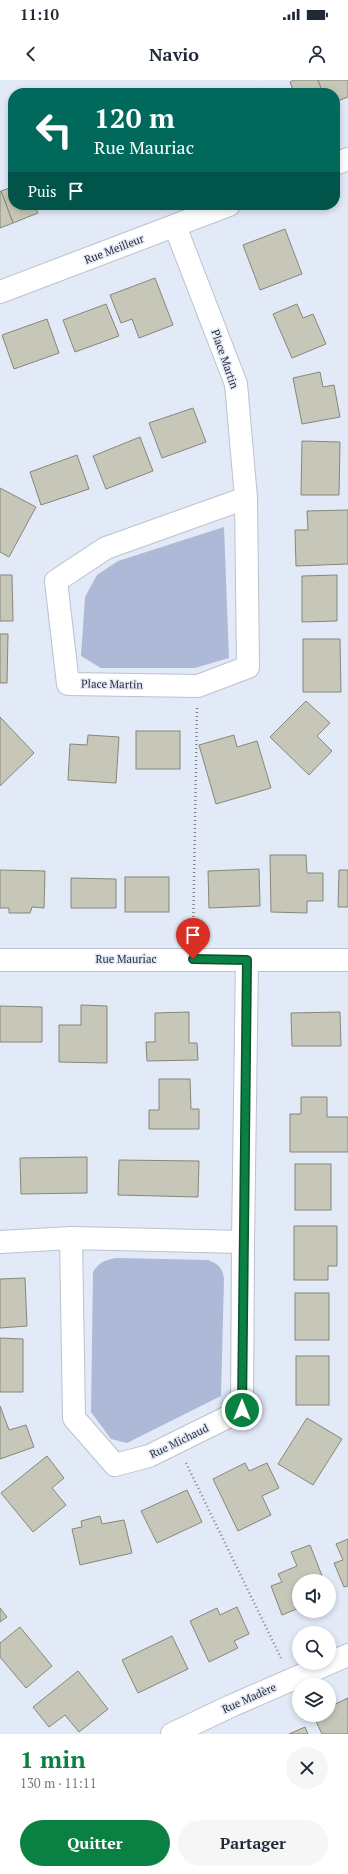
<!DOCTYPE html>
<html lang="fr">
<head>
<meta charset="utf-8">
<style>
	body { margin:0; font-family:"PT Serif",serif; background:#f6f6f7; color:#1f2937; height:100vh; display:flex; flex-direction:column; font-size:15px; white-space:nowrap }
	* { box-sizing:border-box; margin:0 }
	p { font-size:13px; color:#747a83 }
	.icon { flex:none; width:22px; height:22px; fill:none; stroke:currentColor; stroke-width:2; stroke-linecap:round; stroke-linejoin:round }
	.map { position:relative; height:1654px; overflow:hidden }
	.side { display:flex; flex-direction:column; background:#fff; flex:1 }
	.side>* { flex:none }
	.top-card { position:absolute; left:8px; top:8px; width:332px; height:122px; border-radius:16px; box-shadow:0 2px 6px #0003; background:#00695c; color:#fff; overflow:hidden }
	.buttons { position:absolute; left:292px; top:1494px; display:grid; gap:8px }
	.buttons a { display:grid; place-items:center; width:44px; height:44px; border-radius:50%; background:#fff; box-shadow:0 2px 6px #0003; font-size:20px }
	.pin { position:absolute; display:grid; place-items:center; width:34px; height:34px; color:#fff; margin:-41px -17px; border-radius:50% 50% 50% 0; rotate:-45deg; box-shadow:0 0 4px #0007 }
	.pin .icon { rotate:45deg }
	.me { position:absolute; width:44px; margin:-22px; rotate:0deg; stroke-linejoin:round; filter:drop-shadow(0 0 3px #0008) }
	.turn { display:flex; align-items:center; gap:14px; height:84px; padding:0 20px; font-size:18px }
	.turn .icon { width:52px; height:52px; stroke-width:2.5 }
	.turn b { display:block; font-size:28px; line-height:34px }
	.then { display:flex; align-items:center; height:38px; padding:0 20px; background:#0003; gap:8px; font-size:15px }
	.round { display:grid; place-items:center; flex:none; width:42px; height:42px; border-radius:21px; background:#f6f6f7 }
	.overview { display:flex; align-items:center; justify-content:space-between; height:68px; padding:0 20px }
	h1 { font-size:24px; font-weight:600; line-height:30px; color:#0b8043 }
	.button { display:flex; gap:8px; margin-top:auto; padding:8px 20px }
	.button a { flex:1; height:46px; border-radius:24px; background:#0b8043; color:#fff; font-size:16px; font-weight:600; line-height:46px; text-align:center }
	.button a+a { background:#f6f6f7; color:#1f2937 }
	.status { display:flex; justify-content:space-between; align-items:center; height:28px; padding:0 20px; background:#fff; direction:ltr }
	.status svg { height:11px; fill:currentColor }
	header { display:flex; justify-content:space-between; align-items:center; height:52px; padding:0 20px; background:#fff; font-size:18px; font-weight:600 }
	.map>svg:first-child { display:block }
</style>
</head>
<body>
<div class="status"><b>11:10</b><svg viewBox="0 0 49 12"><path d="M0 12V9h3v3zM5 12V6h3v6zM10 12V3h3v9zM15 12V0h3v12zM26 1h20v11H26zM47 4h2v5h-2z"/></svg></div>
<header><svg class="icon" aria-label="back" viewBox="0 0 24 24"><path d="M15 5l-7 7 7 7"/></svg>Navio<svg class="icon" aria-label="person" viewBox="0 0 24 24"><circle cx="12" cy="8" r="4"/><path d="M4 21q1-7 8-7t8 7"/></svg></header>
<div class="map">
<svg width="348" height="1654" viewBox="0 0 348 1654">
	<rect width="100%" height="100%" fill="#e2e9f7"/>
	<g fill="#adb9d7">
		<path d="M224 447 229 578 195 588H101L81 576 85 517 97 495 118 481Z"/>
		<path d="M116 1178 208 1180C218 1184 222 1187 224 1198L221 1316 127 1363 111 1359 91 1332 93 1192C99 1182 105 1180 116 1178Z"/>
	</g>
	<g fill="#c6c7b8" stroke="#878779">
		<path d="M294 0H318L323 13H294L290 2Z"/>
		<path d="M318 0H348V17L335 22V13H323Z"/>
		<path d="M262 8 264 13H249Z"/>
		<path d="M13 107V125H34L38 133 13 143 1 111Z"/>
		<path d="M1 111 13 143 0 148V112Z"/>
		<path d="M285 149 302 194 260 210 243 165Z"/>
		<path d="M155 198 173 245 139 258 132 239 121 243 110 215Z"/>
		<path d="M106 224 119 256 75 272 63 240Z"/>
		<path d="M297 224 303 238 313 234 326 264 292 278 273 234Z"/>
		<path d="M47 239 59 273 14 289 2 255Z"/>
		<path d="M320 292 323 307 334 305 340 337 302 344 293 298Z"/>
		<path d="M193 328 206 362 162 378 149 343Z"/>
		<path d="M140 357 153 391 106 409 93 376Z"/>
		<path d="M302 361 340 362 339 415H301Z"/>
		<path d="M77 375 89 409 41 425 30 392Z"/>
		<path d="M0 408 36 427 9 477 0 472Z"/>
		<path d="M348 430V484L296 486 295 450H308L307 431Z"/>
		<path d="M0 495H12L13 541H0Z"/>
		<path d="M337 495V541L302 542V496Z"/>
		<path d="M0 554H8L7 603H0Z"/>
		<path d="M303 559H340L341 612H303Z"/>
		<path d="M306 621 330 643 317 656 332 671 309 695 270 657Z"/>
		<path d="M0 637 34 673 0 706Z"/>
		<rect x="136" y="651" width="44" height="38"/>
		<path d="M88 655 119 657 116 703 68 700 70 664 87 665Z"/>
		<path d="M234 655 237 667 257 661 271 708 216 724 199 665Z"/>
		<path d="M270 775H306L307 793H323V821H307V833L271 832Z"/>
		<path d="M259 789 260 826 209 828 208 791Z"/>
		<path d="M0 790 45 791 44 828 32 827 30 833H9V828H0Z"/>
		<path d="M339 790H348V827H338Z"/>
		<rect x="125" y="797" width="44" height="35"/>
		<path d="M71 798 116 799V828H71Z"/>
		<path d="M81 925 107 926V983L59 982V945H81Z"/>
		<path d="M0 926 42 927V962H0Z"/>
		<path d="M189 932V963H197L198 980 147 981 146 962H155V933Z"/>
		<path d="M340 932 341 966H292L291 933Z"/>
		<path d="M159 999H190L191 1029H199V1049H149V1030H159Z"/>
		<path d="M301 1017H327V1037H348V1072H290V1034H301Z"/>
		<path d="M87 1077V1113L21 1114 20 1078Z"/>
		<path d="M119 1080 199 1081 198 1117 118 1115Z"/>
		<rect x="295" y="1084" width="36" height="46"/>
		<path d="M294 1146H337V1186H328V1200H294Z"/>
		<path d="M25 1198 27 1246 0 1248V1199Z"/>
		<rect x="295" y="1213" width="34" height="47"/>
		<path d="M0 1258 23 1259V1312H0Z"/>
		<rect x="296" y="1276" width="33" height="49"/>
		<path d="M0 1326 9 1350 26 1345 34 1367 0 1379Z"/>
		<path d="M307 1338 342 1359 313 1405 278 1384Z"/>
		<path d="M47 1376 64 1398 52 1408 66 1425 33 1452 1 1413Z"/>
		<path d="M245 1383 249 1391 267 1383 279 1408 262 1416 271 1435 238 1451 213 1399Z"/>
		<path d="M187 1410 202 1442 157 1463 141 1431Z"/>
		<path d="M100 1436 102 1444 124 1440 132 1473 80 1485 72 1449 82 1447 81 1441Z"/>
		<path d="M348 1459V1506L344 1507 334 1483 343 1480 336 1464Z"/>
		<path d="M310 1465 324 1501H299V1528L282 1535 271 1506 282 1502 278 1494 297 1486 291 1472Z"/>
		<path d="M237 1527 249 1554 234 1561 238 1568 209 1582 190 1541 217 1528 220 1535Z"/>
		<path d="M0 1528 7 1537 0 1542Z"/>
		<path d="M20 1547 52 1586 26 1608 0 1577V1563Z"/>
		<path d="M172 1556 188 1589 138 1613 122 1580Z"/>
		<path d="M78 1591 108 1629 79 1652 65 1635 49 1647 33 1627Z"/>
		<path d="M348 1618V1654H322L313 1635H329V1627Z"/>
		<path d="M305 1647 308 1654H289Z"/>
	</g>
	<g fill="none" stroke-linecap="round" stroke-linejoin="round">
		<g stroke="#bbc1cf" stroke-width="24">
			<g id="street">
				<path d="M335 84 348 79"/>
				<path d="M175 146 236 304 246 418 248 587 198 606 68 604 56 501 106 468 246 418"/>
				<path d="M0 212 229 125"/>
				<path d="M0 880H348"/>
				<path d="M0 1162 71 1158 243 1162 242 1330 149 1376 115 1385 74 1338 71 1158"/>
				<path d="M243 1162 247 880"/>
				<path d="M172 1654 231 1626 348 1575"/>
			</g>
		</g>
		<g stroke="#7f848d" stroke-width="2.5" stroke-dasharray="1 3" stroke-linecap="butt">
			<path d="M193 857 197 628"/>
			<path d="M186 1383 281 1578"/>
		</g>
		<use href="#street" stroke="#fff" stroke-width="22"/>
	</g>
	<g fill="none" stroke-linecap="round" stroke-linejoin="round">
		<g stroke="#07532c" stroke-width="10">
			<path id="route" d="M193 879 247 880 242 1330"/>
		</g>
		<use href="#route" stroke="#0b8043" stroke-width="7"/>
	</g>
	<g text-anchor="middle" stroke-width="3" stroke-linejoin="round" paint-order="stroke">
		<g font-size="11" fill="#2c2f34" stroke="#e2e9f7">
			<text transform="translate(114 169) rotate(-21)" y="4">Rue Meilleur</text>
			<text transform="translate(225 279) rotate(71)" y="4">Place Martin</text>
			<text transform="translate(112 604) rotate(1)" y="4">Place Martin</text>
			<text x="126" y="883">Rue Mauriac</text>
			<text transform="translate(179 1361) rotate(-26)" y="4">Rue Michaud</text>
			<text transform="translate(249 1618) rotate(-24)" y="4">Rue Madère</text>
		</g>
	</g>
</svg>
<div class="buttons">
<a><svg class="icon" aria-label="sound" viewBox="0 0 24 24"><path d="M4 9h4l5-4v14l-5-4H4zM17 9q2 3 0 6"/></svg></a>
<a><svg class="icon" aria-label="search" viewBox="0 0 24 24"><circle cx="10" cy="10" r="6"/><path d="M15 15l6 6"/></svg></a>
<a><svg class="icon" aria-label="layers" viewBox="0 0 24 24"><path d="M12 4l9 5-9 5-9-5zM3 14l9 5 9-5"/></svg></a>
</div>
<div class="pin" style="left:193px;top:879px;background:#d93025"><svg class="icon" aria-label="arrive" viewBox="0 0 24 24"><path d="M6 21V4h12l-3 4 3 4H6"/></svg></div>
<svg class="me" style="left:242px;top:1330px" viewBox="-20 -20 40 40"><circle r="17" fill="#0b8043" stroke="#fff" stroke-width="3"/><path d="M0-11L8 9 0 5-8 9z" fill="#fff"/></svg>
<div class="top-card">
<div class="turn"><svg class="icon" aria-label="left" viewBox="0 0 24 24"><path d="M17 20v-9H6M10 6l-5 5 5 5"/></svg><div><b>120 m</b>Rue Mauriac</div></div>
<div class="then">Puis<svg class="icon" aria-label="arrive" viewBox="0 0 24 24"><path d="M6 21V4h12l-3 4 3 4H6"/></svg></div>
</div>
</div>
<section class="side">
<div class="overview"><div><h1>1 min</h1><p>130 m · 11:11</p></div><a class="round"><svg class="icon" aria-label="close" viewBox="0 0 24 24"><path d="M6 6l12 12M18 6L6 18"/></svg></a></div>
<div class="button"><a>Quitter</a><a>Partager</a></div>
</section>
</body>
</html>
